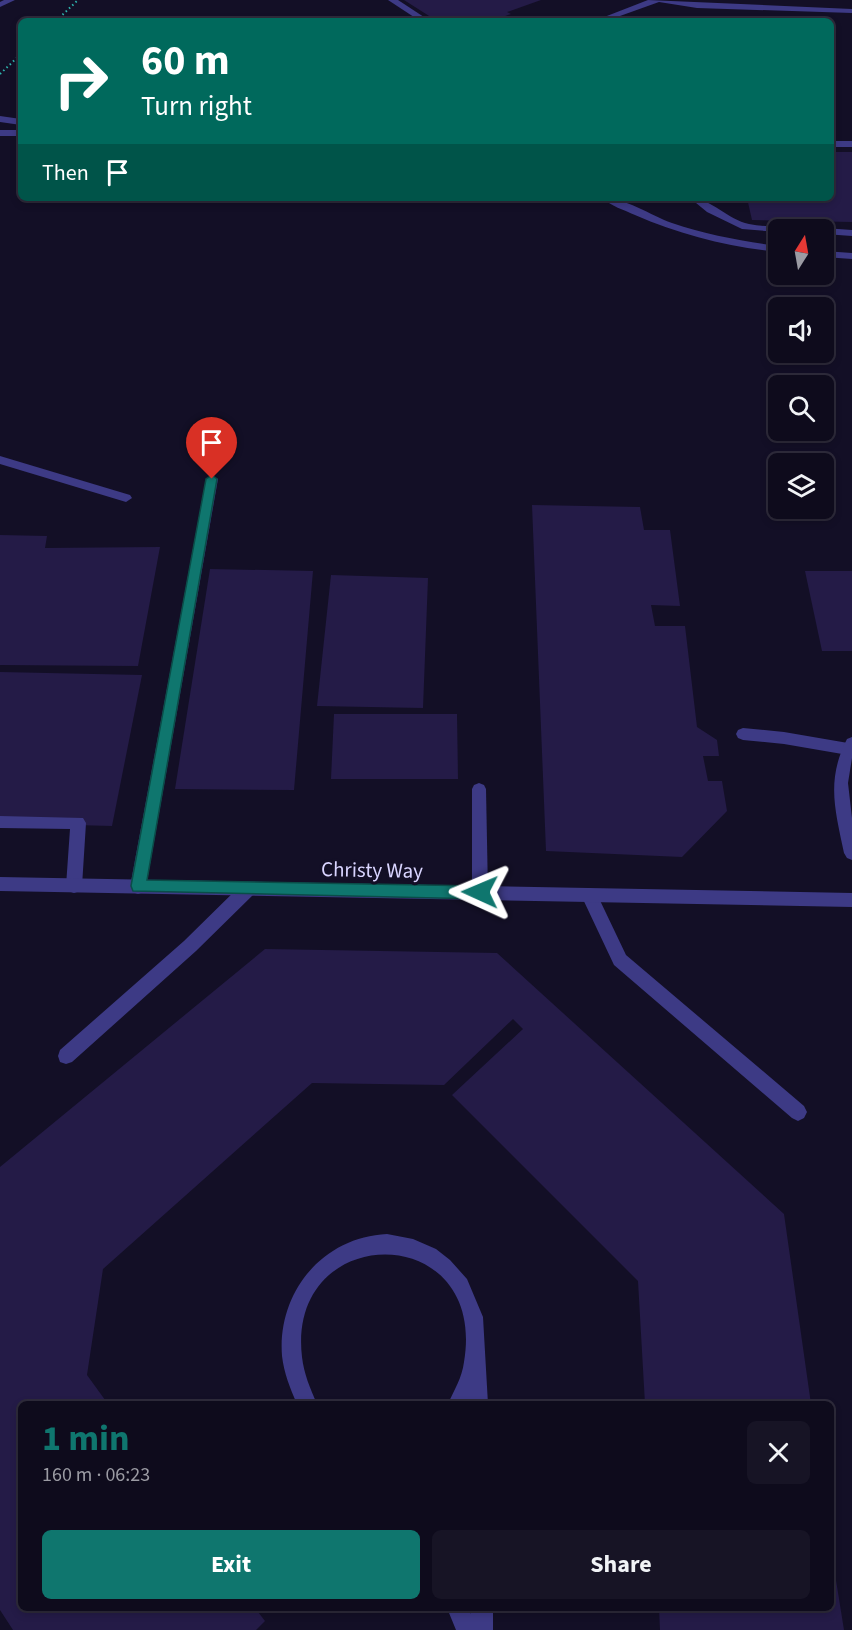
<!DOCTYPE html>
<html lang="en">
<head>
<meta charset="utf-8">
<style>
	body { margin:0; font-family:"Source Sans 3",sans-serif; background:#171425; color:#f1f3f6; height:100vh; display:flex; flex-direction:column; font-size:22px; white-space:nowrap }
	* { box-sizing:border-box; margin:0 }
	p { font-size:20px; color:#9b9ba3 }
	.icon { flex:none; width:33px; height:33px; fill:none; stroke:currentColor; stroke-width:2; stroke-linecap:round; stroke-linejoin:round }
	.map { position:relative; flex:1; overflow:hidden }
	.panel { position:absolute; left:18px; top:1401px; width:816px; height:210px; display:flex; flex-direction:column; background:#0e0b1c; border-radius:9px; box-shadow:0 3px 9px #0003,0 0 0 2px #2e2b3b }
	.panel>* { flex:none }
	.banner { position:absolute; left:18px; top:18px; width:816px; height:183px; border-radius:9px; box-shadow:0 3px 9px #0003,0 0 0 2px #2e2b3b; background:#00695c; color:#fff; overflow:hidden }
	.needle { width:39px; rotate:11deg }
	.tools { position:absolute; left:768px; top:219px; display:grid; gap:12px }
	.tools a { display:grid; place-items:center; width:66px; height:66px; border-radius:9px; background:#0e0b1c; box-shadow:0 3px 9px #0003,0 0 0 2px #2e2b3b; font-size:30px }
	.pin { position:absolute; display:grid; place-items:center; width:51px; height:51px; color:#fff; margin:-62px -26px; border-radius:50% 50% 50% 0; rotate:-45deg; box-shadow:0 0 6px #0007 }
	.pin .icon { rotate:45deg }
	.me { position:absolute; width:66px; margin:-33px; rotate:271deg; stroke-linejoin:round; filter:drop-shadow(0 0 4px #0008) }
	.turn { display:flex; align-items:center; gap:21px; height:126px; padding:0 24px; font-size:27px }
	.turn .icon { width:78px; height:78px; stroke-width:2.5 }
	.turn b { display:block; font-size:42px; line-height:51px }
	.then { display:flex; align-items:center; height:57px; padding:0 24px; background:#0003; gap:12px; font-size:22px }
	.round { display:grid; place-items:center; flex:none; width:63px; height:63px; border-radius:9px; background:#171425 }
	.headline { display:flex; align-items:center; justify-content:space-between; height:102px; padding:0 24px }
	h1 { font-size:36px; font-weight:700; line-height:45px; color:#0f766e }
	.primary-button { display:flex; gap:12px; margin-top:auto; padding:12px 24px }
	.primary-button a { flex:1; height:69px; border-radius:9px; background:#0f766e; color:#fff; font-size:24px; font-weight:700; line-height:69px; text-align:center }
	.primary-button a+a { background:#171425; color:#f1f3f6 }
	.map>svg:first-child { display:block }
</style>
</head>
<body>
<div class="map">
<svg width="852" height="1630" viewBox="0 0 852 1630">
	<rect width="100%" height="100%" fill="#130f26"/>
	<g fill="#241b47">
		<path d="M404 0H541L507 12 511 14 492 21H437Z"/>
		<path d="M831 152H852V222L752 220 747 198H831Z"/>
		<path d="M532 505 640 507 644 530H670L680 606 651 605 655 626H685L697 727 717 740 719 756H703L708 781H722L727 811 682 857 546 851Z"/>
		<path d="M0 535 47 536 45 548 160 547 138 666 0 665Z"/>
		<path d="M210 569 313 571 294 790 175 789Z"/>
		<path d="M805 571H852V651H822Z"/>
		<path d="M331 575 428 578 423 708 317 706Z"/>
		<path d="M0 672 142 675 112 826 0 823Z"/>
		<path d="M334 714H457L458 779H331Z"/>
		<path d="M265 949 497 953 784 1214 811 1404H645L638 1281 452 1095 523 1029 513 1019 444 1085 312 1083 103 1269 87 1375 108 1404H21V1608H255L265 1621 256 1630H13L0 1610V1167Z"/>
		<path d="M831 1549 844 1630H660L659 1608H831Z"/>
	</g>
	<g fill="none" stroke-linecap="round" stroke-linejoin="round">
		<g stroke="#2fb8b0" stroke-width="2" stroke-dasharray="1.5 3" stroke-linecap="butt">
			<path d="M56 21 78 0"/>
			<path d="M0 74 21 54"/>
		</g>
		<g fill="#3d3a85" fill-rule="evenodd">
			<path d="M4 0H15L0 7V2Z"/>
			<path d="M388 0H398L430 21H420Z"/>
			<path d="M648 0 852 9V13L697 8 659 2 606 21H594Z"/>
			<path d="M0 116 21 119V125L0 122Z"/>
			<rect x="0" y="130" width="21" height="6"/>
			<rect x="831" y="141" width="21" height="6"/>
			<path d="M602 198C626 198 650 215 672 223 707 235 743 241 778 246V252C730 247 680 235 635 215 624 210 611 206 602 198Z"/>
			<path d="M690 198C711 198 728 220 749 224 768 228 790 226 810 227L815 230H778V232L742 229 707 212Z"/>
			<path d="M824 228 852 230V236L824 234V230H820Z"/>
			<path d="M824 251 852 253V259L824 257Z"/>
			<path d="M0 456 130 495 132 498 126 502 0 464Z"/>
			<path d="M212 475 218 479 146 887 144 892 138 894 132 892 130 887 206 479Z"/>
			<path d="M743 728 784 732 848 743 852 744V754L848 755 784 744 743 740 738 738 736 734 738 730Z"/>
			<path d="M479 783 484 785 486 789 488 893 486 898 480 900 474 898 472 893V789L474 785Z"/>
			<path d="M0 816 83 818 86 823 82 886 80 891 74 893 68 891 66 886 70 829 0 828Z"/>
			<path d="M248 882 254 884 256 889 254 894 196 951 72 1062 66 1064 60 1062 58 1056 60 1050 184 941 242 884Z"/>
			<path d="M589 888 595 890 626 955 804 1106 807 1112 804 1118 798 1121 792 1118 614 965 581 895 583 890Z"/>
		</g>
		<g fill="#3d3a85" fill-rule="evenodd">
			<path d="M852 737V758L848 783 852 818V860L847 858 844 853C835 810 826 780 847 739Z"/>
			<path d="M0 877 852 893V907L0 891Z"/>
			<path d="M387 1234 413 1239 436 1249 450 1260 467 1279 483 1317 488 1404H448C454 1390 462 1378 464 1362 488 1219 286 1220 302 1357 304 1374 310 1388 317 1404H297C290 1388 284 1373 282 1356 277 1292 323 1237 387 1234Z"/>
			<path d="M447 1608H469L471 1614V1608H493V1630H456Z"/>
		</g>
	</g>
	<path fill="#0f766e" stroke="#0a4d48" stroke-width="1.5" d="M212 475 217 479 147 880 480 886 485 888 487 892 485 897 480 899 133 891 131 886 206 479Z"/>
	<g text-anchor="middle" stroke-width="6" stroke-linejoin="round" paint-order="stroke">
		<g font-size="21" fill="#d9d4ff" stroke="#130f26">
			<text transform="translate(372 870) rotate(1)" y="7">Christy Way</text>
		</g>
	</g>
</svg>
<div class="tools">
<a><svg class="needle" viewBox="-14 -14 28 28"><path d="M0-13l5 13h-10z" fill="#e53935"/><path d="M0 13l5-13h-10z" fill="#9b9ba3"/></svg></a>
<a><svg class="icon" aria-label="sound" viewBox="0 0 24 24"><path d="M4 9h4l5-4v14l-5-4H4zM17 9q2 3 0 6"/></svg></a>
<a><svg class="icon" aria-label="search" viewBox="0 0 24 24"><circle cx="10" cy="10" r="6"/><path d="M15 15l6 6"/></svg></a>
<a><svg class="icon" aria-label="layers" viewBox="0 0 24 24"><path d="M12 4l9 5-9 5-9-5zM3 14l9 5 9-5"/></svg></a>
</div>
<div class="pin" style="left:212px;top:479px;background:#d93025"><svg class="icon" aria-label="arrive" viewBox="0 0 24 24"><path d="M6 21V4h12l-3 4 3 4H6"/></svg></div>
<svg class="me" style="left:480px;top:892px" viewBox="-20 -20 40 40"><path d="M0-17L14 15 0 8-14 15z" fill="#0f766e" stroke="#fff" stroke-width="4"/></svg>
<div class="banner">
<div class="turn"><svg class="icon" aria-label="right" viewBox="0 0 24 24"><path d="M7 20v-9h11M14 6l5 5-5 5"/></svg><div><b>60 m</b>Turn right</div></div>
<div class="then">Then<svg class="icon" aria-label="arrive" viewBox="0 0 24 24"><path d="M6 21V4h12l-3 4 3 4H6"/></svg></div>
</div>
<section class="panel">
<div class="headline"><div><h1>1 min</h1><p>160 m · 06:23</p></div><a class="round"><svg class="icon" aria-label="close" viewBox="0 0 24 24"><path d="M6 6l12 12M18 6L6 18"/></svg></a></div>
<div class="primary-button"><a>Exit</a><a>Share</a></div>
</section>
</div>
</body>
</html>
